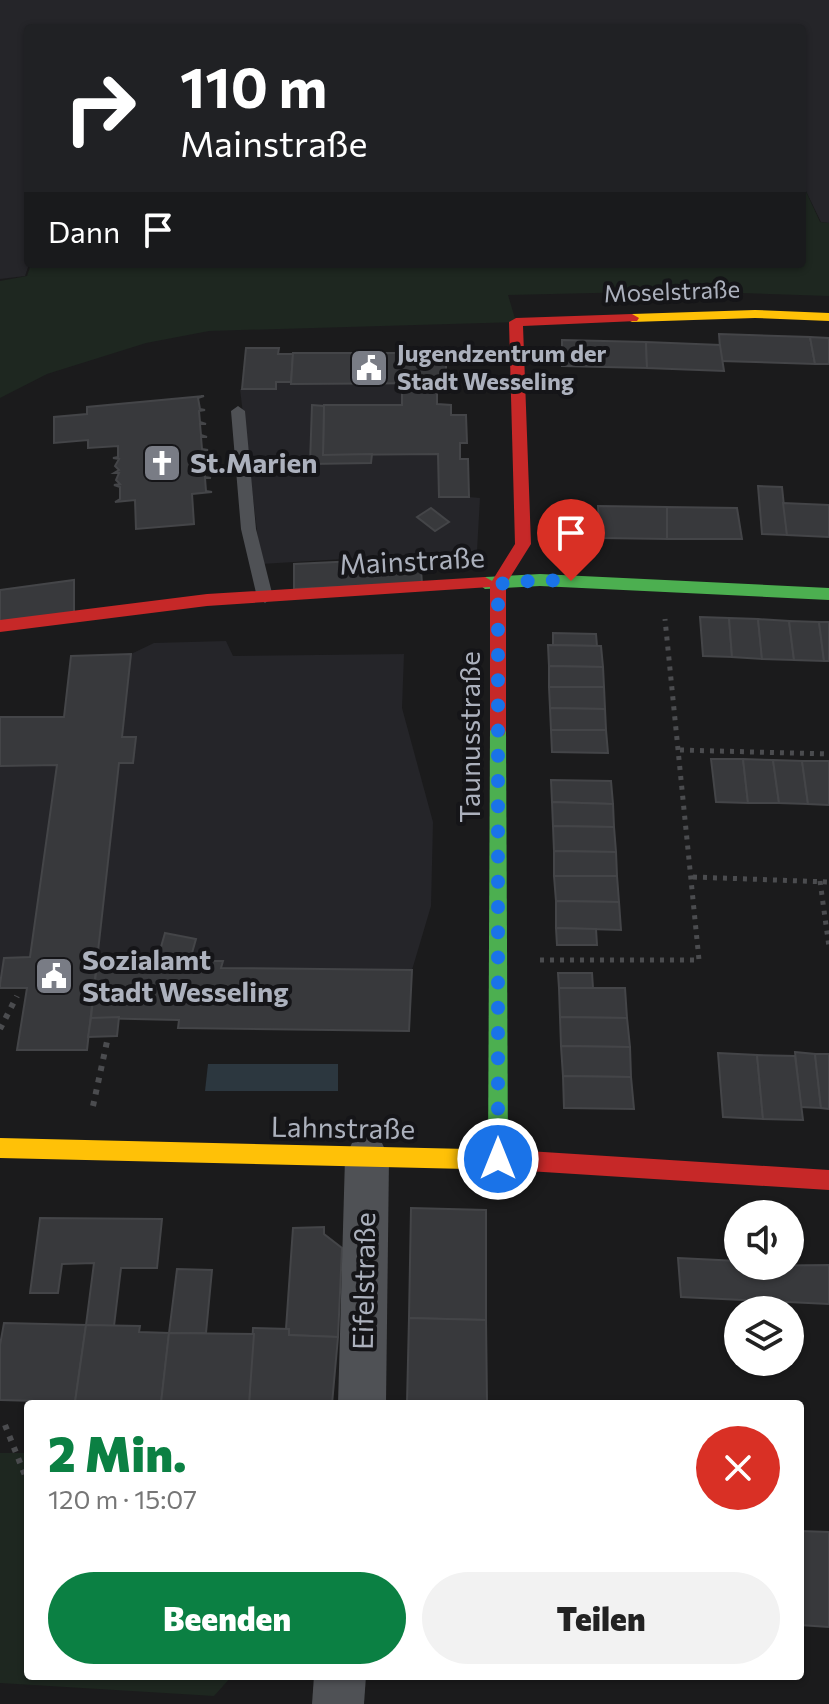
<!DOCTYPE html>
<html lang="de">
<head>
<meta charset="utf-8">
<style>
	body { margin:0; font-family:Commissioner,sans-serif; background:#f2f2f2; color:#222; height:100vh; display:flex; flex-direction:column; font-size:30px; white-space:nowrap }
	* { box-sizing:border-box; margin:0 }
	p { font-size:26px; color:#767676 }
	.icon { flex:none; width:44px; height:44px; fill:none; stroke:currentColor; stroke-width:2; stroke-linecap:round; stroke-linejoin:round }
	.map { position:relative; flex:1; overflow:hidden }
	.panel { position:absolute; left:24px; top:1400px; width:780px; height:280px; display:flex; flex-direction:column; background:#fff; border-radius:8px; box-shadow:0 2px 6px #0004 }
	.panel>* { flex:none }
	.banner { position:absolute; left:24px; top:24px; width:782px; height:244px; border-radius:8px; box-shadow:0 2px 6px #0004; background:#202124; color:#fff; overflow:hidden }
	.fabs { position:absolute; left:724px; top:1200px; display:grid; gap:16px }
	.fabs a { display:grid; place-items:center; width:80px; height:80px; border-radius:50%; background:#fff; box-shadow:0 2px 6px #0004; font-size:40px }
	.pin { position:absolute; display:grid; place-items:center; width:68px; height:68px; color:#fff; margin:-82px -34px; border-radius:50% 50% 50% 0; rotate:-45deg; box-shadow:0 0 8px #0007 }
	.pin .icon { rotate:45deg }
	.me { position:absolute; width:88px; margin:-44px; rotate:0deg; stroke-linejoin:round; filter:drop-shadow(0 0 6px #0008) }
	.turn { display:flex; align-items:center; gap:28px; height:168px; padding:0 24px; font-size:36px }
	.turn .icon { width:104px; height:104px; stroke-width:2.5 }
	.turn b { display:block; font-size:56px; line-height:68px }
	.then { display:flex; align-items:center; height:76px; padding:0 24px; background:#0003; gap:16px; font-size:30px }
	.round { display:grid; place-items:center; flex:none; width:84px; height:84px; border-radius:42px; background:#f2f2f2 }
	.summary { display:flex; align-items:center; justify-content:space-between; height:136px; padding:0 24px }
	h1 { font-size:48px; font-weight:800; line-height:60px; color:#0b8043 }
	.button { display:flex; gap:16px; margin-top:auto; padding:16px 24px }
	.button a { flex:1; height:92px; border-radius:48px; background:#0b8043; color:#fff; font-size:32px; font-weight:800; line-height:92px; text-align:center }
	.button a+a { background:#f2f2f2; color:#222 }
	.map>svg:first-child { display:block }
</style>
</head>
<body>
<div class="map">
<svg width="829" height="1704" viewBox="0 0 829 1704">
	<rect width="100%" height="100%" fill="#1b1b1c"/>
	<g fill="#252529">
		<path d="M0 0H829V223L821 222 802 183V28H28L29 264 25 276 0 279Z"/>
		<path d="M276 382 437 384V404L451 405 452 415 467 443H460V458L468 459 469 497 480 498 477 551 261 564 240 389H275Z"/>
		<path d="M226 641 233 656 404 654 402 708 433 822 431 906 412 970 409 1031 178 1028V1020L91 1018 119 763 133 762 122 737 131 654 154 643Z"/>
		<path d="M0 717H64L30 957 4 958 0 984Z"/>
	</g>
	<g fill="#1e2720">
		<path d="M802 183 820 222 829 223V296L681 291 508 295 516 322 209 331 146 343 47 374 0 398V281L27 276 31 264H802Z"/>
		<path d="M0 1453H28V1676H232L214 1696 0 1683Z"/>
	</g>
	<path fill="#2c373f" d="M208 1064H338V1091H205Z"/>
	<g fill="#38393c" stroke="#444548" stroke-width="2">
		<path d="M719 334 810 337 815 364 721 361Z"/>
		<path d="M810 337 829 338V364H815Z"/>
		<path d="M562 340 646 342 647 368 562 366Z"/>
		<path d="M646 342 720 345 724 371 647 368Z"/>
		<path d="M246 348H279L278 354H293L291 382H276V389H242Z"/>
		<path d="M446 348V383L291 384 293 353H403V349Z"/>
		<path d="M402 383 437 384V404L451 405V415H466L467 443H460V459H468L469 497H439L438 454 323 455 324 405H402Z"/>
		<path d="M204 396 198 398 200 409 205 410 199 411 200 422 206 424H200L201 435 207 437H201L202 449 208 450 203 451V462L209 464 204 465 205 477 211 478H205L206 491 212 492 192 494 194 524 136 529 135 500 115 502 120 499V487L114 485 120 484 116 480 119 473H114L119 470 115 466 119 459 113 458 118 457V446L88 448V440L54 443V417L87 414V407Z"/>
		<path d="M312 405 324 406 323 455 372 454 371 463 310 464Z"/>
		<path d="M758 486 782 487 787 535 762 534Z"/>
		<path d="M783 503 829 505V537L787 535Z"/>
		<path d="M598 506 667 507V539L600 538Z"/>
		<path d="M667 507 737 508 742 539H667Z"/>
		<path d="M431 508 449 522 435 531 417 517Z"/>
		<path d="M420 558 422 583 294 589V564Z"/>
		<path d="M74 580V613L0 624V590Z"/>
		<path d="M700 617 729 618 732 657 703 656Z"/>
		<path d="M729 618 758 619 762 659 732 657Z"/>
		<path d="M758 619 789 621 794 660 762 659Z"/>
		<path d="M789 621 819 622 824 661 794 660Z"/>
		<path d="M819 622H829V661H824Z"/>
		<path d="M553 633 596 634 597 646 553 645Z"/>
		<path d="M548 645 601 646 603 667 549 666Z"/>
		<path d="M131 654 122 737H136L133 763H119L87 1050H17L27 988H0V984L4 958 30 957 57 765 0 766V717H64L71 656Z"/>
		<path d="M549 666 603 667 604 687H549Z"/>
		<path d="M549 687H604L605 709 550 708Z"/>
		<path d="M550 708 605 709 606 730H551Z"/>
		<path d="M551 730H606L608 753 552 752Z"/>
		<path d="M711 759H743L748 803 716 802Z"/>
		<path d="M743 759 773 760 779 803H748Z"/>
		<path d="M773 760 802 761 808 804 779 803Z"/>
		<path d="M802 761H829V805L808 804Z"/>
		<path d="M551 780 611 781 613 804 552 802Z"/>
		<path d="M552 802 613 804 614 827 553 826Z"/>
		<path d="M553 826 614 827 616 852 554 851Z"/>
		<path d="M554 851 616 852 617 876H554Z"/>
		<path d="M554 876H617L619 902 556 901Z"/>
		<path d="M556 901 619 902 621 930 556 928Z"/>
		<path d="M556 928 596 929 597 945H557Z"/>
		<path d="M165 933 196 939 190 960 157 961Z"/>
		<path d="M98 955 158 956 157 961H223L221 968 412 970 409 1031 178 1028 179 1020 91 1018Z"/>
		<path d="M558 973H592L593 988H559Z"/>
		<path d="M559 988H625L627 1018 560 1017Z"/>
		<path d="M119 1017 117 1036 88 1037 91 1018Z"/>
		<path d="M560 1017 627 1018 630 1047 561 1046Z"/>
		<path d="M561 1046 630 1047 631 1077 563 1076Z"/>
		<path d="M795 1052 815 1054 821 1108 801 1107Z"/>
		<path d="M718 1053 757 1055 763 1119 723 1117Z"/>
		<path d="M815 1054H829V1109L821 1108Z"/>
		<path d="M757 1055 795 1056 803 1120 763 1119Z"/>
		<path d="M563 1076 631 1077 634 1109 564 1108Z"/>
		<path d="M411 1208 486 1210V1320L409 1318Z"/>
		<path d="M40 1218 162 1219 157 1268H121L114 1326 86 1325 94 1263 62 1264 58 1293H30Z"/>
		<path d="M324 1227V1234L342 1248 338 1337 289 1335V1329H286L293 1228Z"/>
		<path d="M678 1258 738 1261V1266L829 1265V1304L681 1297Z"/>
		<path d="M177 1269 212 1270 206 1333H169Z"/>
		<path d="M409 1318 486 1320 487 1404H407Z"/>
		<path d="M4 1323 86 1325 75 1402 0 1400V1345Z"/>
		<path d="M86 1325 140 1326 139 1332 169 1333 161 1403 75 1402Z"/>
		<path d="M253 1328 289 1329V1335L338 1337 332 1404H249Z"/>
		<path d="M169 1333 254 1334 249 1404 161 1403Z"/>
		<path d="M800 1531 829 1532V1627L800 1625Z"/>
	</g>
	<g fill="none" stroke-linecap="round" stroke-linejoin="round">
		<g stroke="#4b4c4f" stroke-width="5" stroke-dasharray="4 6" stroke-linecap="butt">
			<path d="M680 750 829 754"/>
			<path d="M693 877 829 882"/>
			<path d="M820 881 829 947"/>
			<path d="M540 960H699L665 619"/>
		</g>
		<g stroke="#4b4c4f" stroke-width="6" stroke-dasharray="5 7" stroke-linecap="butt">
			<path d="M0 1029 17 996"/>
			<path d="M93 1106 108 1037"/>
			<path d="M5 1425 28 1483"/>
		</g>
		<path fill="#4f5155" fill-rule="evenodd" d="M238 406 245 411 256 529 273 597 265 603 257 597 241 529 231 411Z"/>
		<g fill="#4f5155" fill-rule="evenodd">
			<path d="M367 1137 382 1143 389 1158 386 1404H338L345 1158 352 1143Z"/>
			<path d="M314 1676H366L364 1704H312Z"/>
		</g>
		<g fill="#4caf50" fill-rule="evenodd">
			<path d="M540 574 829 588V600L540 586 485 589 477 583 485 577Z"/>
			<path d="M498 723 506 730 508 1159 505 1166 498 1169 491 1166 488 1159 490 730Z"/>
		</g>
		<g fill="#ffc107" fill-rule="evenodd">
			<path d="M755 310 829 313V321L755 318 632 322 625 318 632 314Z"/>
			<path d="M0 1138 512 1150 519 1153 522 1160 519 1167 512 1170 0 1158Z"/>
		</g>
		<g fill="#c62828" fill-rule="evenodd">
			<path d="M632 314 639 318 637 321 523 326 531 544 506 584V730L504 735 498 737 490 730V587L207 606 0 632V620L207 594 485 577 492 581 515 544 509 322 516 318Z"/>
			<path d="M512 1150 829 1170V1190L512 1170 505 1167 502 1160 505 1153Z"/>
		</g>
	</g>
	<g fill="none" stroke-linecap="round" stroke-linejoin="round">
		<path stroke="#1a73e8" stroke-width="14" stroke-dasharray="0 25.2" d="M498 1159V584L540 580 571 581"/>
	</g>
	<defs>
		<g id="civic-square" transform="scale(2)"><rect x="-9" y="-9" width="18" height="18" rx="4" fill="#797c85" stroke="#151518"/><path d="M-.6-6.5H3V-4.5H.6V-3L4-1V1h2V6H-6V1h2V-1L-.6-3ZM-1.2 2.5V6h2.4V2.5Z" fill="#fff"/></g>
		<g id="church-square" transform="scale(2)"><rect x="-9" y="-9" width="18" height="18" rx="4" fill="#797c85" stroke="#151518"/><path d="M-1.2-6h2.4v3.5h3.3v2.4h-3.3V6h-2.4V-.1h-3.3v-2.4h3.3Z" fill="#fff"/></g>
	</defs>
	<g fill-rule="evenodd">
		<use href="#civic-square" x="369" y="368"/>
		<use href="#church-square" x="162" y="463"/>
		<use href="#civic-square" x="54" y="976"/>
	</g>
	<g text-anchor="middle" stroke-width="8" stroke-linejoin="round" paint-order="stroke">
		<g font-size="24" fill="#acb1bd" stroke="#151518">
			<text transform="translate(672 292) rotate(-2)" y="8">Moselstraße</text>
		</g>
		<g font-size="24" font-weight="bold" fill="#acb1bd" stroke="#151518" text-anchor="start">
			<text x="397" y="362">Jugendzentrum der<tspan x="397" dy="28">Stadt Wesseling</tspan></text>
		</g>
		<g font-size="28" font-weight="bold" fill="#acb1bd" stroke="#151518" text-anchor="start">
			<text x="190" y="473">St.Marien</text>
			<text x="82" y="970">Sozialamt<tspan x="82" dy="32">Stadt Wesseling</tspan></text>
		</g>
		<g font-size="28" fill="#acb1bd" stroke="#151518">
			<text transform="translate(412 561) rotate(-3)" y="10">Mainstraße</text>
			<text transform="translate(470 737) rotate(-90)" y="10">Taunusstraße</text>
			<text transform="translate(343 1128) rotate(1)" y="10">Lahnstraße</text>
			<text transform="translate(364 1281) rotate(-89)" y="10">Eifelstraße</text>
		</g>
	</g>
</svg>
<div class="fabs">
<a><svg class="icon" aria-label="sound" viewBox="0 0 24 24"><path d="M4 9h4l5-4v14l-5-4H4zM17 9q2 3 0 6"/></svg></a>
<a><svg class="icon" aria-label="layers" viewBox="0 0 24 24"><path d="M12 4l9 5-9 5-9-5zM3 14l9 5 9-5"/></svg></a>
</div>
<div class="pin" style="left:571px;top:581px;background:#d93025"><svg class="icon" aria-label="arrive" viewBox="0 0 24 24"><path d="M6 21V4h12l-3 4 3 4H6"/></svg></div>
<svg class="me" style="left:498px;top:1159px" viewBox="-20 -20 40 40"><circle r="17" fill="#1a73e8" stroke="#fff" stroke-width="3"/><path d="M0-11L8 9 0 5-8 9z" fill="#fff"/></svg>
<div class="banner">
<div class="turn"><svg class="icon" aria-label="right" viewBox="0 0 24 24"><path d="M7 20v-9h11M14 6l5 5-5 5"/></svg><div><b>110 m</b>Mainstraße</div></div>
<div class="then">Dann<svg class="icon" aria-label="arrive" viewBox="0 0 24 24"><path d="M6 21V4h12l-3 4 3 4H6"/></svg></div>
</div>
<section class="panel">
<div class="summary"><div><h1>2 Min.</h1><p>120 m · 15:07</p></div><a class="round" style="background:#d93025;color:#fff"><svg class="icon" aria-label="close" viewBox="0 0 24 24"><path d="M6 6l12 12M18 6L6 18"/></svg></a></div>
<div class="button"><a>Beenden</a><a>Teilen</a></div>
</section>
</div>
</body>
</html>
